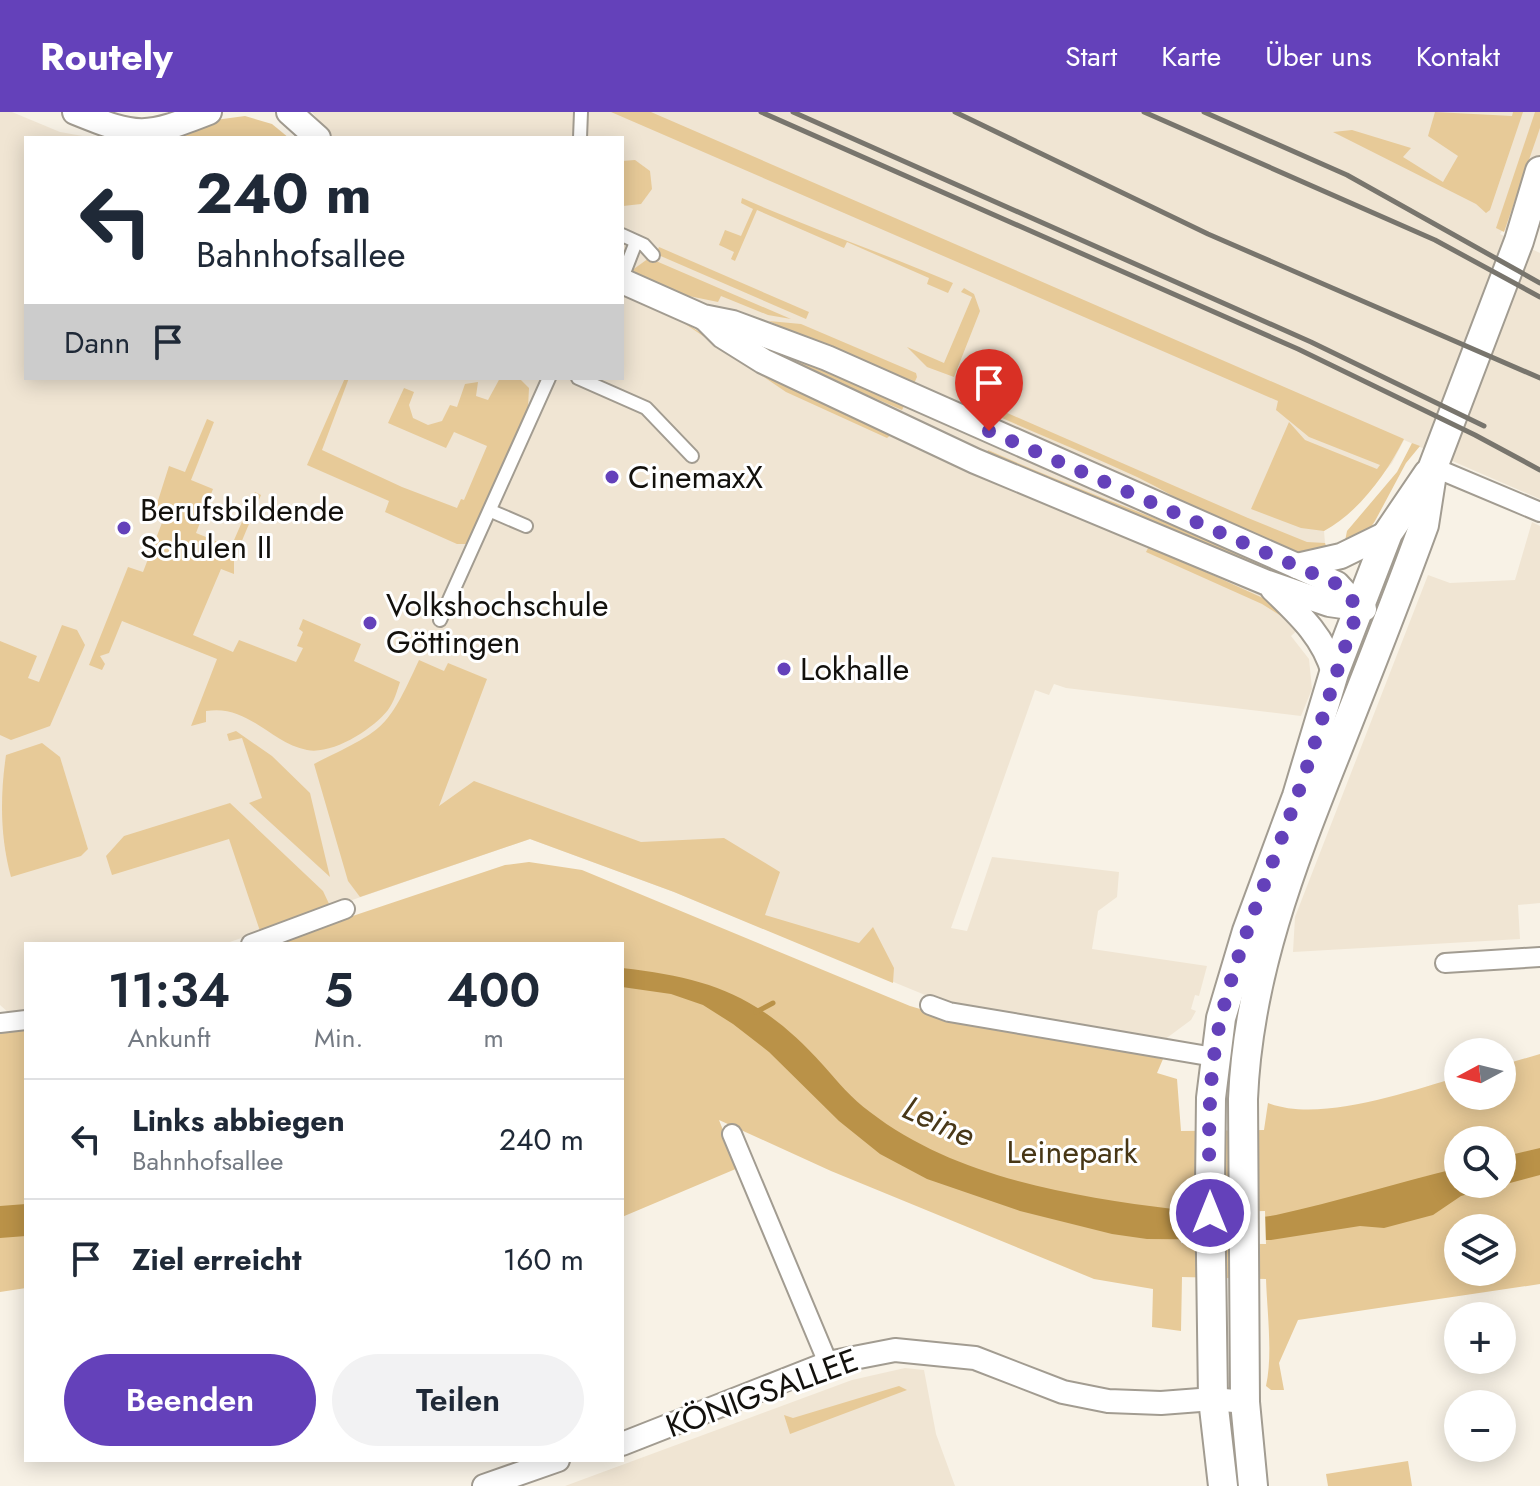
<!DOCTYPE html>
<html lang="de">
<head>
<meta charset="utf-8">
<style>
	body { margin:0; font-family:Jost,sans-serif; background:#f2f2f3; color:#1f2937; height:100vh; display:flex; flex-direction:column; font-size:30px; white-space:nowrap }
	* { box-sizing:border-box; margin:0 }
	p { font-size:26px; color:#747a83 }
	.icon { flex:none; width:44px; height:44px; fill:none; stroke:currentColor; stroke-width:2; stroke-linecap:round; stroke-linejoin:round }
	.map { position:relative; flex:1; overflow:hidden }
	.side { position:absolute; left:24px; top:830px; width:600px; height:520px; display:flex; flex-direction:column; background:#fff; border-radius:0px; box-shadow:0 4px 20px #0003 }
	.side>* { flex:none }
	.banner { position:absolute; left:24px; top:24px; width:600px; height:244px; border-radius:0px; box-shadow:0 4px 20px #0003; background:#fff; color:#1f2937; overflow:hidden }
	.needle { width:52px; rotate:263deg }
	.buttons { position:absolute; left:1444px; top:926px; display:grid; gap:16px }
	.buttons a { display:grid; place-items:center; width:72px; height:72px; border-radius:50%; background:#fff; box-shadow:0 4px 20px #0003; font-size:40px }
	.pin { position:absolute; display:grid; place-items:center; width:68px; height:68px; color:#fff; margin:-82px -34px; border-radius:50% 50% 50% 0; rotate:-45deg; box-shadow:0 0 8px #0007 }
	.pin .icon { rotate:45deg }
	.me { position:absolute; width:88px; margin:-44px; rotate:0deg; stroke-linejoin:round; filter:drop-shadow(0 0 6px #0008) }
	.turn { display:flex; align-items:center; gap:28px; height:168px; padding:0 40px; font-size:36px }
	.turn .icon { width:104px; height:104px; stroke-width:2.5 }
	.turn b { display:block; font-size:56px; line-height:68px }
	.then { display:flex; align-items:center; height:76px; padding:0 40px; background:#0003; gap:16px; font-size:30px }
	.eta { display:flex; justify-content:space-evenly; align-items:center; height:136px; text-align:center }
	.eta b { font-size:48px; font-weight:600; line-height:56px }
	.action { display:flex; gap:16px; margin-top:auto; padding:16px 40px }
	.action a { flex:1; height:92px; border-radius:48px; background:#6441ba; color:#fff; font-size:32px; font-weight:600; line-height:92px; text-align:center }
	.action a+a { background:#f2f2f3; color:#1f2937 }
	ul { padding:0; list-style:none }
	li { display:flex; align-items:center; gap:24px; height:120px; padding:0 40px; border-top:2px solid #e0e1e3 }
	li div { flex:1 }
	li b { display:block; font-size:30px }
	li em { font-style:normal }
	header { display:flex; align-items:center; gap:48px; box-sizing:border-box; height:112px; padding:0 40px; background:#6441ba; color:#fff }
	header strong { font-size:38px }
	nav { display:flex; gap:44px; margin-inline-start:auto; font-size:28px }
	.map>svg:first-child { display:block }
</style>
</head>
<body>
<header>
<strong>Routely</strong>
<nav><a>Start</a><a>Karte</a><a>Über uns</a><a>Kontakt</a></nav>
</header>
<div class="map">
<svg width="1540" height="1374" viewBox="0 0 1540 1374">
	<rect width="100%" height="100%" fill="#f8f2e6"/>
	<g fill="#f0e5d3">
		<path d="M0 0H12L60 20 94 26H26V266H622V26H332L312 0H1540V100L1537 109 1502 119 1500 122 1540 141V387L1404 328 1392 351 1359 390 1324 419 1325 431 1334 454 1314 503 1291 524 1309 547 1312 577 1301 604 1066 576 1054 572 1049 583 1035 578 951 816 967 819 992 745 1119 760 1117 785 1098 799 1092 837 1207 854 1199 884 1195 883 1191 897 1196 899 1191 908 1164 928 947 892 674 780 530 727 224 832H26V901H9L0 893Z"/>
		<path d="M1532 410 1540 414V791L1518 793 1520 827 1293 840 1295 805 1428 463 1450 471 1515 468Z"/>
		<path d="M905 1256 924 1258 936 1322 955 1374H565L852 1268Z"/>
	</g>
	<g fill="#e7ca98" fill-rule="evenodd">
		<path d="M611 0H651L1404 327C1387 361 1358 401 1324 419L1301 416 1251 397 1289 310 1305 328 1377 357 1380 353 1309 325 1276 298 1278 289Z"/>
		<path d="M1435 0 1512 4 1513 0H1523L1490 98 1486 101 1476 92 1333 20 1352 18 1411 36 1403 45 1443 70 1458 44 1428 24Z"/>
		<path d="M1535 0H1540V16L1504 120 1496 116Z"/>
		<path d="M245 4 272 12 289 26H178L215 8Z"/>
		<path d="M635 48 650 59 652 77 641 92 623 94 622 49Z"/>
		<path d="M742 86C812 117 883 141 953 171L948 181 927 172 929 166 847 130 844 136 757 98 735 149 731 147 734 140 719 133 725 118 741 124 753 97 741 91Z"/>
		<path d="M659 135 809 200 806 207 656 142Z"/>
		<path d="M649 146 791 207 768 203 721 184 718 190 684 183 631 159Z"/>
		<path d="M964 176 974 182 980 199 954 265 927 255 907 235 944 251 972 185 961 180Z"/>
		<path d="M669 201 789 276 892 322 887 326 786 280Z"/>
		<path d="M769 209 801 212 916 261 917 265 912 276Z"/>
		<path d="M730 216 905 292 902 298 811 259 782 251Z"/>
		<path d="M345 266H349L322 338 402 375 457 396 461 387 464 388 487 334 454 320 446 336 388 311 404 276 414 280 409 293 413 306 428 313 442 309 450 293 457 295 465 272 478 270 476 284 488 288 500 266H519L529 276 528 296 469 432H457L385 400 389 389 307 353Z"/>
		<path d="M1005 300 1248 406 1307 430 1325 431 1328 440C1273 451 1186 388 1137 365 1093 344 1047 326 1002 306Z"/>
		<path d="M207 307 214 310 191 368 213 377 196 421 231 435 255 380 261 383 234 448V462L221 457 193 523 233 540 239 528 296 550 303 536 297 534 303 520 299 517 303 507 361 532 354 549 400 570C397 579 394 590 388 598 373 617 333 643 307 638 270 631 249 592 206 599V610L191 614 217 547 122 509 109 541 100 544 105 552 102 558 89 553 128 455 143 460 165 403 155 398 169 354 185 360Z"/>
		<path d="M1412 331 1420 334 1406 351 1375 409 1369 418 1345 429 1347 419 1397 360Z"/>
		<path d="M988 338C1099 387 1213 427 1325 475L1322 481 1192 426 1134 408 985 344Z"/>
		<path d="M1149 434 1265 487 1300 516 1262 492 1146 440Z"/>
		<path d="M62 513 77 518 85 533 50 614 11 628 0 623V529L37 544 28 566 39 570Z"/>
		<path d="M419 548 444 559 448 551 487 567 439 694 474 669 641 730 724 726 780 760 765 803 859 831 873 815 894 856 893 871 674 780 530 727 360 785 348 769 314 652C384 617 386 620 419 548Z"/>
		<path d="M236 619 272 644 310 681 330 765 249 691 262 686 242 626 229 629 227 622Z"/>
		<path d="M42 631 60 645 88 737 81 744 11 765C0 725 0 684 6 643Z"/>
		<path d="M230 691 323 779 331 796 260 819 229 727 112 763 106 744 124 724Z"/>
		<path d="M529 750 582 758 910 894 954 907 1163 947 1157 961 1177 967 1181 1019 1264 1018 1268 991C1319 1011 1407 980 1458 965V984H1502V953L1540 942V1172L1298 1208 1279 1251 1284 1278H1271L1266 1274C1273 1243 1267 1198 1266 1167L1182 1165 1181 1219 1152 1215 1153 1177 1094 1167 831 1059 719 1008 738 1056 622 1105V832H269L505 753ZM1458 1028H1502V1072H1458ZM1458 1116H1502V1160H1458Z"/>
		<path d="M26 915V1176L0 1180V918Z"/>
		<path d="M899 1274 907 1278 790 1322 784 1303 793 1306Z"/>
		<path d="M1408 1349 1412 1374H1328L1326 1362Z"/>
	</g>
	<g fill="#ba9248">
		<path d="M622 856C711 866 761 884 823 953 838 970 851 986 870 1000 954 1065 1070 1084 1173 1097 1205 1101 1243 1109 1276 1103 1336 1090 1397 1071 1458 1056V1072H1502V1045L1540 1036V1063L1461 1084 1433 1103 1384 1116 1360 1114 1271 1128 1147 1127 1112 1122 1020 1099 927 1067 880 1042 839 1009 769 940 733 912 703 893 671 882 622 875Z"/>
		<path d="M26 1092V1124L0 1126V1094Z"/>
	</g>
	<path fill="#f8f2e6" d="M1181 1094 1224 1100 1265 1099 1266 1132 1181 1131Z"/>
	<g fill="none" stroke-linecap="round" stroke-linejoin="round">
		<path stroke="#ba9248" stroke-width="5" d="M756 900 773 891"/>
		<g stroke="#a29c91" stroke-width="16">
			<g id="pedestrian">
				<path d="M580 26 581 0"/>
				<path d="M622 123 644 133 653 143"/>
				<path d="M622 166 636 130"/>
				<path d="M578 266 646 296 692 344"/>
				<path d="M491 399 526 414"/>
				<path d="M440 508 549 266"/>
			</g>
		</g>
		<g stroke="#a29c91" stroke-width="22">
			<g id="minor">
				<path d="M1433 355 1540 400"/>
				<path d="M251 832 345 797"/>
				<path d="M1445 851 1540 845"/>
				<path d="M930 893 949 900 1214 945"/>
				<path d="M0 911 26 908"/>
				<path d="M732 1022 828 1251"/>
			</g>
		</g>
		<g stroke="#a29c91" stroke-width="26">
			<g id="tertiary">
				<path d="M622 1332 828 1251 895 1238 975 1246 1063 1280 1108 1289 1161 1291 1213 1287 1245 1290"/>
				<path d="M484 1374 558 1348"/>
			</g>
		</g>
		<g stroke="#a29c91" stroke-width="28">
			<g id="secondary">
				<path d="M75 0C139 26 145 25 209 0"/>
				<path d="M289 0 318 26"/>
				<path d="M622 169 703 205 733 211 827 246 1297 454 1337 472 1359 496"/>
				<path d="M706 207 723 224 763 249 975 349 1265 470 1329 492 1364 497"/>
				<path d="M1297 454 1341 444 1388 421"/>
				<path d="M1273 477C1300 503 1324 525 1334 561"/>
			</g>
		</g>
		<g stroke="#a29c91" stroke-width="32">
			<g id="primary">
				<path d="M1223 1374 1213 1287 1210 1074 1211 986 1221 906 1247 819 1297 684 1334 561 1388 421 1428 362"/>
				<path d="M1253 1374 1245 1290 1243 987C1248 864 1291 754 1336 641 1366 565 1396 490 1424 413L1433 355 1519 129 1540 59"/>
			</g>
		</g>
		<use href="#pedestrian" stroke="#fff" stroke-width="12"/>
		<use href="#minor" stroke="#fff" stroke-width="18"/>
		<use href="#tertiary" stroke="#fff" stroke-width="22"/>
		<use href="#secondary" stroke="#fff" stroke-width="24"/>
		<use href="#primary" stroke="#fff" stroke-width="28"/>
		<g stroke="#78756d" stroke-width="5">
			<path d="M761 0 1298 237 1475 323 1540 358"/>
			<path d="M793 0 1311 230 1484 314"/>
			<path d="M955 0 1208 122 1540 266"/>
			<path d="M1144 0 1435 128 1540 185"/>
			<path d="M1204 0 1347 63 1540 171"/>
		</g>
	</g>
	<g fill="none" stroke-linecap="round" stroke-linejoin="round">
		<path stroke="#6441ba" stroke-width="14" stroke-dasharray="0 25.2" d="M989 319 1337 472 1359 496C1335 559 1319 623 1296 687 1270 760 1239 831 1221 906 1206 969 1209 1037 1210 1101"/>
	</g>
	<g fill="#6441ba" stroke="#fff" stroke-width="3">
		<circle cx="612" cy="365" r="8"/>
		<circle cx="124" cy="416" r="8"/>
		<circle cx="370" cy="511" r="8"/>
		<circle cx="784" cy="557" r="8"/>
	</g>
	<g text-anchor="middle" stroke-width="6" stroke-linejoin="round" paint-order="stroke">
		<g font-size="32" fill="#13110d" stroke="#fff" text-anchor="start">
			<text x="628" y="376">CinemaxX</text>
			<text x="140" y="409">Berufsbildende<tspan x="140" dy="37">Schulen II</tspan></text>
			<text x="386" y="504">Volkshochschule<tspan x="386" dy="37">Göttingen</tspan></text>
			<text x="800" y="568">Lokhalle</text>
		</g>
		<g font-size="32" fill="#473615" stroke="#fff">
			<text x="1072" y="1051">Leinepark</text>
		</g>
		<g font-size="32" fill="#13110d" stroke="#fff">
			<text transform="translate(762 1281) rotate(-20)" y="11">KÖNIGSALLEE</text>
		</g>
		<g font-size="34" font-style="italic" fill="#493818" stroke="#fff">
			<text transform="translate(939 1009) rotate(25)" y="12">Leine</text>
		</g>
	</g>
</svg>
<div class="buttons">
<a><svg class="needle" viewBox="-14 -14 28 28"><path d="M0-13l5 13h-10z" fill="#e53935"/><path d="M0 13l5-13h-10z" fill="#747a83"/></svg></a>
<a><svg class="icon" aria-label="search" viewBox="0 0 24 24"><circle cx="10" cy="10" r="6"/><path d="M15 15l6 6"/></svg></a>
<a><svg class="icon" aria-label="layers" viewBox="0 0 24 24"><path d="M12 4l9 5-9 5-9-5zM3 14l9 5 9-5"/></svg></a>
<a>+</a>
<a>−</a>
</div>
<div class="pin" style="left:989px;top:319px;background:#d93025"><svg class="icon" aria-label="arrive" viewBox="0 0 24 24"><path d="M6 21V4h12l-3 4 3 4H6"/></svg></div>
<svg class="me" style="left:1210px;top:1101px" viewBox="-20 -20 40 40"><circle r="17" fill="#6441ba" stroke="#fff" stroke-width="3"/><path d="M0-11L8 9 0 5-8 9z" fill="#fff"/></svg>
<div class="banner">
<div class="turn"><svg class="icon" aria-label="left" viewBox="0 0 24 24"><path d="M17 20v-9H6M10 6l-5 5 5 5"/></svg><div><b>240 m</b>Bahnhofsallee</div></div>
<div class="then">Dann<svg class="icon" aria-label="arrive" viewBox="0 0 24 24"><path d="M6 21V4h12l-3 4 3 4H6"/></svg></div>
</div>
<section class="side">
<div class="eta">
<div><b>11:34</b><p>Ankunft</p></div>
<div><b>5</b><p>Min.</p></div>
<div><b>400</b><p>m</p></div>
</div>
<ul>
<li><svg class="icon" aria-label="left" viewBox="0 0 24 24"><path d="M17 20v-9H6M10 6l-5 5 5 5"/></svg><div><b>Links abbiegen</b><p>Bahnhofsallee</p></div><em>240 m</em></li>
<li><svg class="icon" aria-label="arrive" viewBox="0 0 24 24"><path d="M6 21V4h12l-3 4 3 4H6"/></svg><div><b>Ziel erreicht</b></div><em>160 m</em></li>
</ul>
<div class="action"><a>Beenden</a><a>Teilen</a></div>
</section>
</div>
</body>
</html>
